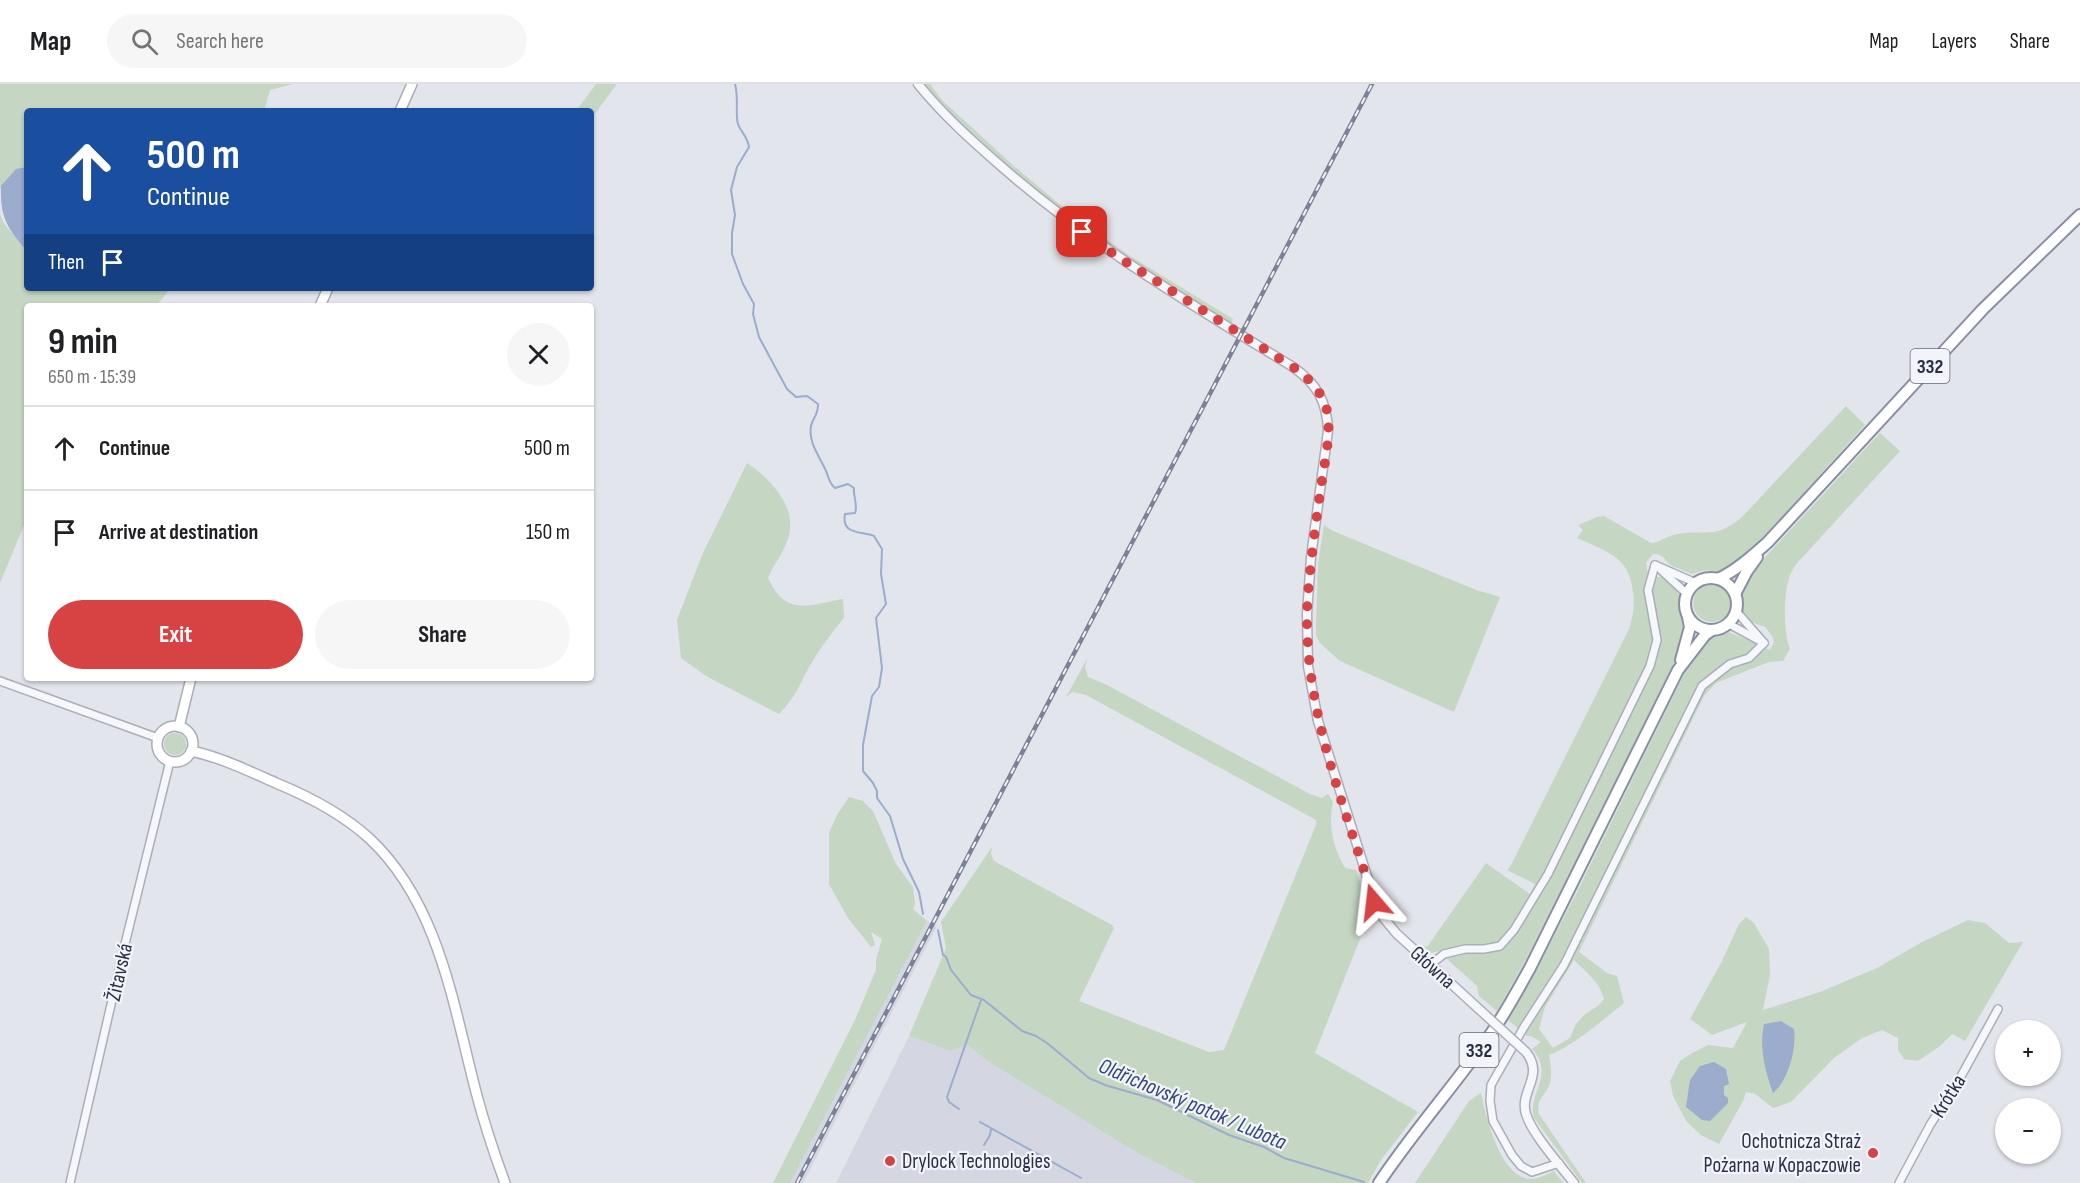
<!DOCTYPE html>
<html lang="en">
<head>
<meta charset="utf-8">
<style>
	body { margin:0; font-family:"Sofia Sans Condensed",sans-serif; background:#f6f6f6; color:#202124; height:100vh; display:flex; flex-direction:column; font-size:22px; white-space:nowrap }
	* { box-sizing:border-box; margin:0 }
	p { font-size:20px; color:#757577 }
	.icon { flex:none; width:33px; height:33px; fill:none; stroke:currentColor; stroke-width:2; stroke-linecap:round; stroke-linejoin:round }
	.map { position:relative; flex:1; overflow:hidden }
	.details { position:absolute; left:24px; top:219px; width:570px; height:378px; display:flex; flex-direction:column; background:#fff; border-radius:6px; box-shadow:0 2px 4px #0004 }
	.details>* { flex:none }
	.guide { position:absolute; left:24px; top:24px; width:570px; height:183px; border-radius:6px; box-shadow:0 2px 4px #0004; background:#1a4fa0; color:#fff; overflow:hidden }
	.tools { position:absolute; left:1995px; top:936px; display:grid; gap:12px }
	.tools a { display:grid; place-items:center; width:66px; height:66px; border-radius:50%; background:#fff; box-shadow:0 2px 4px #0004; font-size:30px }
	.pin { position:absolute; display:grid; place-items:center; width:51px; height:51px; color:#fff; margin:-26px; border-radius:12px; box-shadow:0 3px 9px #0006 }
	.me { position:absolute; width:66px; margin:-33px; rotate:343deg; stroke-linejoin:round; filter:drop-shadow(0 0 4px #0008) }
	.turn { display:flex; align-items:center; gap:21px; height:126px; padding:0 24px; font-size:27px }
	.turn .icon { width:78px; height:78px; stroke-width:2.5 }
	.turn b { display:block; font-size:42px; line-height:51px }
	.then { display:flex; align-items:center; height:57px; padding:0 24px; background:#0003; gap:12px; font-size:22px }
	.round { display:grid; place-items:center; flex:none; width:63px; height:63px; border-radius:32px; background:#f6f6f6 }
	.head { display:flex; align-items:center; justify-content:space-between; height:102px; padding:0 24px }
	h1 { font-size:36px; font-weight:700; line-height:45px }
	.primary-button { display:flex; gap:12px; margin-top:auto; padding:12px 24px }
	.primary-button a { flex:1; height:69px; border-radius:36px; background:#d74342; color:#fff; font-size:24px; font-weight:700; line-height:69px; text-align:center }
	.primary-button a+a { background:#f6f6f6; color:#202124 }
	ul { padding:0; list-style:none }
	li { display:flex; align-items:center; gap:18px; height:84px; padding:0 24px; border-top:2px solid #e0e0e0 }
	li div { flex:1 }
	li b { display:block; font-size:22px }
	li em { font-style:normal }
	header { display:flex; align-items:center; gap:36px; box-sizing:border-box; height:84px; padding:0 30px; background:#fff; border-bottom:2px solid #e0e0e0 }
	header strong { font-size:28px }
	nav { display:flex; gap:33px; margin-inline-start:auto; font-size:21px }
	.search { width:420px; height:54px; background:#f6f6f6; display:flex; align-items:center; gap:15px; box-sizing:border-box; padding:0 21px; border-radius:33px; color:#757577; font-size:22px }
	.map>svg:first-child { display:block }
</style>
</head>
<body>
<header>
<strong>Map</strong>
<div class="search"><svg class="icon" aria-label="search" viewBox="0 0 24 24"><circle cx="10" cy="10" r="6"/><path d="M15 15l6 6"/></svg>Search here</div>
<nav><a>Map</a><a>Layers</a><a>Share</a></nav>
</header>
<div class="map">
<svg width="2080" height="1099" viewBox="0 0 2080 1099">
	<rect width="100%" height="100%" fill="#e3e5ec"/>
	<g fill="#d4d7e1">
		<path d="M927 837 937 842 803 1099H790Z"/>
		<path d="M909 952 950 967 967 961 989 978 1139 1070 1196 1099H836Z"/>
	</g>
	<g fill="#c5d6c3" fill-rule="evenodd">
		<path d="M0 0H293L270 6 264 27H27V83L16 86 0 105Z"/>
		<path d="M596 0H617L591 35V27H576Z"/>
		<path d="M924 0H930L942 16 1015 83 1076 134 1130 172 1233 235 1231 240 1126 175 1073 137 1013 87 938 19Z"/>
		<path d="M0 130 3 138 24 164 27 165V204H171L156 222H27V434L0 499Z"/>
		<path d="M1846 322 1865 341 1743 476 1721 489 1706 486 1692 490 1670 481C1665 475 1662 469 1653 470L1646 479 1647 486 1655 493H1661L1667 497 1673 502 1681 513V526L1687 540 1681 565 1524 879 1497 927 1479 912 1477 902 1447 875 1444 866 1431 869 1421 861 1427 863 1486 779 1530 810 1535 800 1507 786 1510 783 1629 545C1633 532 1635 521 1633 508 1629 472 1607 468 1577 454L1583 446 1578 441 1597 433 1604 432 1651 459C1659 459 1665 453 1673 451 1703 444 1715 457 1742 433Z"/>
		<path d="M1880 349 1900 367 1799 477C1796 480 1793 485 1791 489 1783 505 1783 549 1790 565L1783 577 1769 578 1716 599 1704 612 1579 868 1607 889 1617 892 1624 919C1604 935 1572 963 1549 971 1551 981 1553 995 1548 1004 1542 1014 1536 1018 1539 1030L1586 1099H1582L1534 1034C1527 1009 1556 991 1532 965L1541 958 1531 952H1527L1508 936 1533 893 1576 810 1693 572 1708 554 1729 548 1770 566 1774 558 1772 552 1765 543 1751 538 1743 529 1742 504 1755 484ZM1574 876C1586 888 1600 898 1604 915L1599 921 1584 931 1576 940 1570 954 1553 964 1539 945 1545 923Z"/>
		<path d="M747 379C773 397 801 426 786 460 781 472 773 482 768 494 786 533 807 521 843 515L844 534C831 549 819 566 809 583 799 602 795 614 779 630L706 592 681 574 677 536 703 469Z"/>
		<path d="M1324 441 1333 447 1476 506 1500 513 1454 628 1340 577 1320 559 1316 551V542L1318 480Z"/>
		<circle cx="1712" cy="519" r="19"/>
		<path d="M1087 575 1085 583 1088 593 1105 600 1310 710 1322 714 1328 710 1333 718C1328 742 1333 763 1345 784L1356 786 1371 834 1362 850 1315 969 1418 1028 1381 1076 1368 1099H1196L1139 1070 989 978 967 961 950 967 909 952 946 864 941 838 992 763 991 770 994 777 1112 841 1114 844 1079 917 1209 968 1224 966 1316 741V736L1086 611 1073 608 1066 613Z"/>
		<circle cx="175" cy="660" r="11"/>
		<path d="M849 713 863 717 873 727 896 780 913 803 915 820 913 825 927 837 790 1099H773L855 936 876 886V876L882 855 871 848 875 861 871 863 848 834 829 800V749L837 731Z"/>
		<path d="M1746 833 1754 839 1769 865 1770 891 1763 926 1820 908 1877 884 1922 858 1968 836 1985 839 2009 859 2023 858 1965 957 1952 950 1940 962 1918 977 1904 975 1898 966V954L1882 946 1862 954 1834 974 1791 1018 1773 1024 1755 1010 1746 1008 1743 1017 1719 1060 1701 1051 1686 1037 1673 1012 1670 997 1680 977 1692 969 1708 961 1733 964 1747 938 1712 951 1690 935 1722 877 1739 840Z"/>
		<path d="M1481 1009C1486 1033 1500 1094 1531 1095 1538 1095 1548 1090 1554 1087L1563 1099H1415L1469 1017Z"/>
	</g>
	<g fill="#9caccd">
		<path d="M27 83V165L24 164C6 142 0 132 1 102L16 85Z"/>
		<path d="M1781 937 1794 945C1797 964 1788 997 1773 1009 1765 987 1759 964 1764 940Z"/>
		<path d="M1714 978 1726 985 1729 1000 1724 1002V1011L1728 1014V1019L1710 1037 1702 1036 1686 1023 1690 996 1700 982Z"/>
	</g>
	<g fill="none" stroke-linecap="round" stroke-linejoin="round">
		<g stroke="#9caccd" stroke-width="2">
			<path d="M735 0C739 14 735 30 738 40 741 49 747 51 749 63L737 83 731 106 735 131 732 149V170L743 200 754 220 753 230 759 253 787 305 796 313 807 312 818 320C818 333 813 332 811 342 808 359 820 373 826 387 829 394 829 399 835 404L848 400 854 404C853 412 858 422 855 429L845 430C841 451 861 447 874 452L882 465 881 490 886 520 876 534 882 584 879 603 872 612 863 661V687L873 699 877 707V714L890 732 903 775 919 808 923 830"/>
			<path d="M938 846 943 871 946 873 951 886 971 911 984 916 1022 947 1036 952 1047 959 1089 994 1105 1001 1157 1016 1229 1051 1264 1063 1284 1074 1364 1098"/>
			<path d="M959 1025 949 1018 947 1013 981 916"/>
			<path d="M980 1038 1081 1094"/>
			<path d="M984 1061 990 1051 991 1045"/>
		</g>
		<g stroke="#abaeba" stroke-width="10">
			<g id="minor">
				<path d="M1655 481 1696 499"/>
				<path d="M1661 486 1687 510"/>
				<path d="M1737 528 1764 559"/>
				<path d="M1729 540 1762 558"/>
				<path d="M0 597 158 654"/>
				<path d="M1430 881 1444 870 1465 865H1484L1500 862 1514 846 1548 790 1650 582 1657 556 1648 506 1655 481"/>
				<path d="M1559 1079 1532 1088 1521 1082 1512 1071 1493 1037 1490 1017 1491 1001 1524 943 1564 881 1702 602 1730 580 1749 574 1764 559"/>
				<path d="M70 1099 124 864 170 677"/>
				<path d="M1899 1099 1930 1041 1959 996 1998 925"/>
			</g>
		</g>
		<g stroke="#abaeba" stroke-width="11">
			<g id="tertiary">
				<path d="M918 0C943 31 972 57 1002 83 1091 161 1192 221 1293 283 1317 300 1327 317 1328 347L1311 473 1307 530 1308 582 1318 637 1378 827 1396 849 1469 916"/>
				<path d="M1526 968C1545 992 1519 1007 1526 1030 1532 1050 1560 1081 1574 1099"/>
			</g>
		</g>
		<g stroke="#abaeba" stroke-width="12">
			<g id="secondary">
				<path d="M400 27 412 0"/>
				<path d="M320 222 328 204"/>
				<circle cx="175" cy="660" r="18"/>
				<path d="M179 643 191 594"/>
				<path d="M191 667C220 673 249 687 276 699 310 713 343 730 370 755 439 820 453 920 476 1008 484 1039 494 1069 505 1099"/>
			</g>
		</g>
		<g stroke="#898fa3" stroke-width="14">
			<g id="trunk">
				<circle cx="1711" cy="520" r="26"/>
				<path d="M1718 495C1737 486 1752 472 1768 458L1983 225 2080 131"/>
				<path d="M1735 510 1747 487 1757 473"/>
				<path d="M1681 576 1690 543 1688 533"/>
				<path d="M1379 1099C1413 1048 1454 1002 1490 951 1505 930 1517 907 1530 884L1678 586 1705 551 1712 546"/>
			</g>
		</g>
		<use href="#minor" stroke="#f6f7fa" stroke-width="7"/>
		<use href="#tertiary" stroke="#f6f7fa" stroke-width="8"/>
		<use href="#secondary" stroke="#fff" stroke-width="9"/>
		<use href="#trunk" stroke="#fff" stroke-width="10"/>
		<g stroke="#7b8196" stroke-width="4.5">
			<path id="rail" d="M797 1099 1372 0"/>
		</g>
		<use href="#rail" stroke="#f3f4f9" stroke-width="2" stroke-dasharray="7" stroke-linecap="butt"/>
		<g stroke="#abaeba" stroke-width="11" stroke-linecap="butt">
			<path id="tertiary-bridge" d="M1469 916 1526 968"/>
		</g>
		<use href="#tertiary-bridge" stroke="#f6f7fa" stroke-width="8"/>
	</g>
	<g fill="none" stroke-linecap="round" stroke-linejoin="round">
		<path stroke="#d74342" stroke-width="10" stroke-dasharray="0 18" d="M1082 148 1118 173 1293 283C1307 293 1318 303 1325 320 1334 344 1323 384 1320 410 1315 443 1311 476 1308 509 1300 617 1343 716 1374 818"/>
	</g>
	<g fill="#d74342" stroke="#f3f4f9" stroke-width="2">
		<circle cx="1873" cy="1069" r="6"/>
		<circle cx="890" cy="1077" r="6"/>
	</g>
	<g text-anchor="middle" stroke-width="4.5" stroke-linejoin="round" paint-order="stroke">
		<g fill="#f3f4f9" stroke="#666a7b" stroke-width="1.5">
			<rect x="1910.5" y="265" width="39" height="34" rx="4.5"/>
			<rect x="1459.5" y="949" width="39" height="34" rx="4.5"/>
		</g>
		<g font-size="20" font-weight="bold" fill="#292f45">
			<text x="1930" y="289">332</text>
			<text x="1479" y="973">332</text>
		</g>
		<g font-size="21" fill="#292f45" stroke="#f3f4f9">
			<text transform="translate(1433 883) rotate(42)" y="7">Główna</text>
			<text transform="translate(119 888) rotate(-77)" y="7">Žitavská</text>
			<text transform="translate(1948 1012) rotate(-58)" y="7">Krótka</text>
		</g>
		<g font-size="21" fill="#292f45" stroke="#f3f4f9" text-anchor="end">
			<text x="1861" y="1064">Ochotnicza Straż<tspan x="1861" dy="24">Pożarna w Kopaczowie</tspan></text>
			<text x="902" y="1084" text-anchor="start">Drylock Technologies</text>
		</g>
		<g font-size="22" font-style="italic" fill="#31467c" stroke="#f3f4f9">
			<text transform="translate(1193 1019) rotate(23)" y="8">Oldřichovský potok / Lubota</text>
		</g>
	</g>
</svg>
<div class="tools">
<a>+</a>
<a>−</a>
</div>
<div class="pin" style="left:1082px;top:148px;background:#d93025"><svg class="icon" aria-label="arrive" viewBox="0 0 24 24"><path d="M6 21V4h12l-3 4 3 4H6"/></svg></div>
<svg class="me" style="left:1374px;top:818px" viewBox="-20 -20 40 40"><path d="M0-17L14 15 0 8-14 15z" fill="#d74342" stroke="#fff" stroke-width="4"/></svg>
<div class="guide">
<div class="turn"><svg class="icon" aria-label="ahead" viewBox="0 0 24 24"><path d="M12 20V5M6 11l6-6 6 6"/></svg><div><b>500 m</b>Continue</div></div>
<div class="then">Then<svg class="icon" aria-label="arrive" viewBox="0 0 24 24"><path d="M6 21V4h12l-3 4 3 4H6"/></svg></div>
</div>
<section class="details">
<div class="head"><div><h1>9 min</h1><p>650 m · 15:39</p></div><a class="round"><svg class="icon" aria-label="close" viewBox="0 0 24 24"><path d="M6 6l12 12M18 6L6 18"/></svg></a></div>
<ul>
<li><svg class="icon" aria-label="ahead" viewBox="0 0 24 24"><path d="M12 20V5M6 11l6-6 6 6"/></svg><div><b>Continue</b></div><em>500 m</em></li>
<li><svg class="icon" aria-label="arrive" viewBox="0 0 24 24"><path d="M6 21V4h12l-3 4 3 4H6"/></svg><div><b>Arrive at destination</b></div><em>150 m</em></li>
</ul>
<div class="primary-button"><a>Exit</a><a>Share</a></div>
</section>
</div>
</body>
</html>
